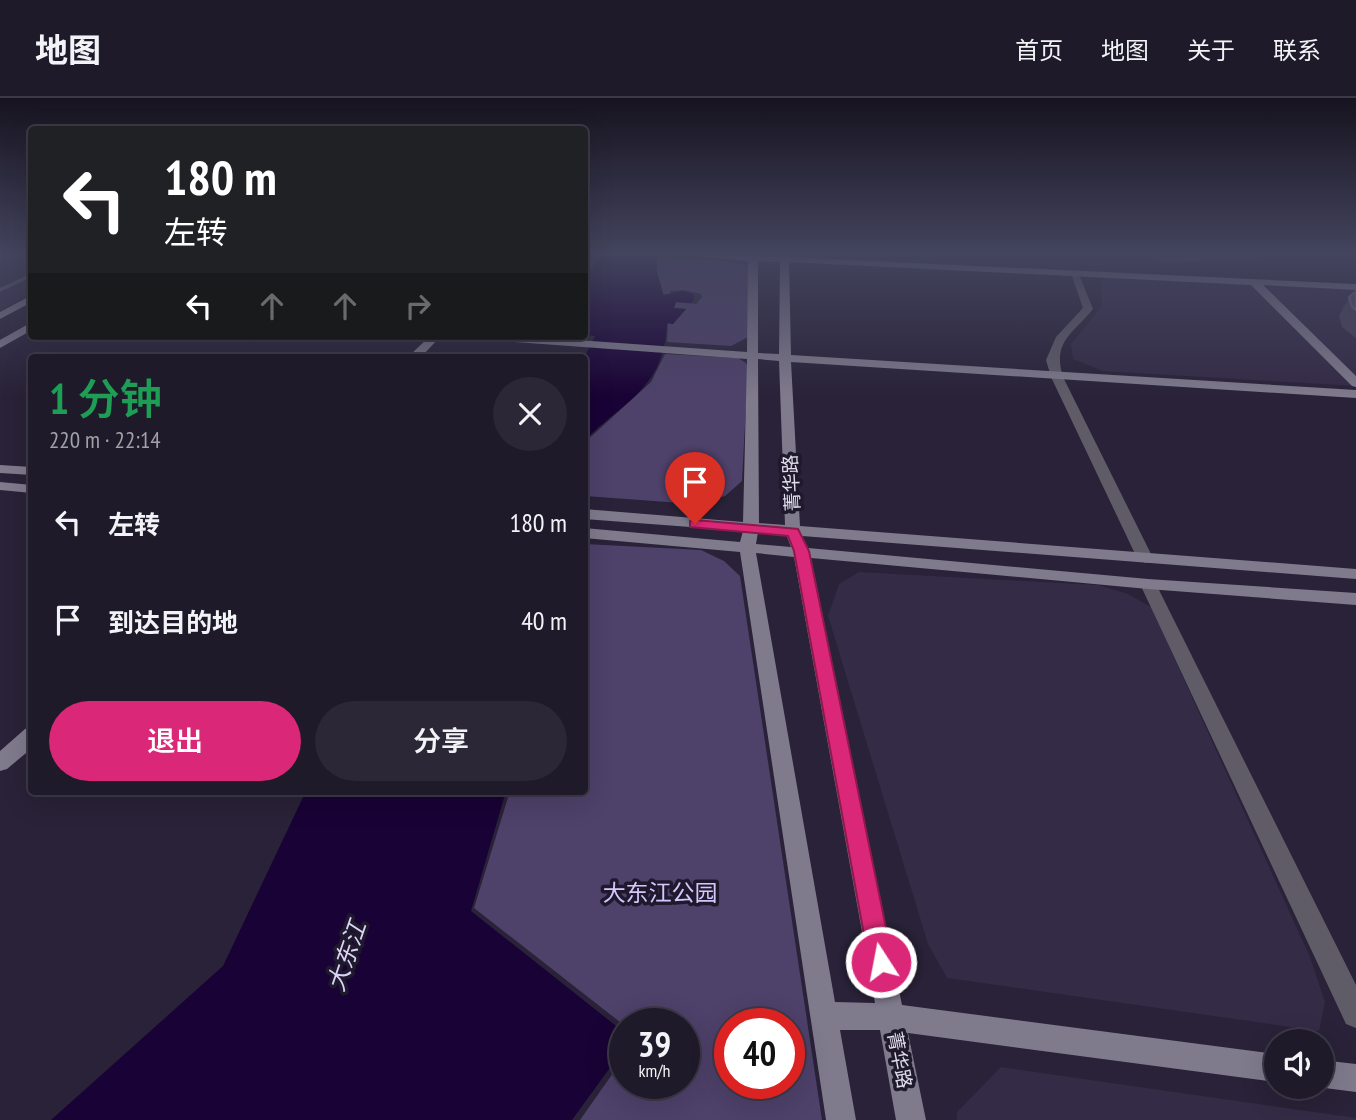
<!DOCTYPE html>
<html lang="zh">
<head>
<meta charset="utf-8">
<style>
	body { margin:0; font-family:"PT Sans Narrow","Noto Sans SC",sans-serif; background:#2c2736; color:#f1f3f6; height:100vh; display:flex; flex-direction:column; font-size:26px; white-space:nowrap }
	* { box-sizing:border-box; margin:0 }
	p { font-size:23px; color:#a1a1a8 }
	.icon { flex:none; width:38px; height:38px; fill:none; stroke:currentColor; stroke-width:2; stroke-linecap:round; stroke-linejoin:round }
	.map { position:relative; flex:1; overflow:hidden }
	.side { position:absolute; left:28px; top:256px; width:560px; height:441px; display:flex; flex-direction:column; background:#1f1a2a; border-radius:7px; box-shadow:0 7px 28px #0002,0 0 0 2px #3c3847 }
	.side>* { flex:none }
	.guide { position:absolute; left:28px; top:28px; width:560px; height:214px; border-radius:7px; box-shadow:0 7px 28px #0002,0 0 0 2px #3c3847; background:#202124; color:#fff; overflow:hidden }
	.tools { position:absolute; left:1264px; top:931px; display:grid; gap:14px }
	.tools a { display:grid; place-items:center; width:70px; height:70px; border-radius:50%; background:#1f1a2a; box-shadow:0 7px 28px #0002,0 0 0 2px #3c3847; font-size:35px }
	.speed { position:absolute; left:609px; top:910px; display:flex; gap:14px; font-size:35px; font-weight:700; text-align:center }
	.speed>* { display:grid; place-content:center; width:91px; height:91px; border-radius:50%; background:#1f1a2a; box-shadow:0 7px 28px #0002,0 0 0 2px #3c3847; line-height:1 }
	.speed small { font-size:18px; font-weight:400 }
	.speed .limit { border:10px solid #d22; background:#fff; color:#111 }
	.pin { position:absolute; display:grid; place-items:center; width:60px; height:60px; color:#fff; margin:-72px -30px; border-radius:50% 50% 50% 0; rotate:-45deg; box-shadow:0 0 7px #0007 }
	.pin .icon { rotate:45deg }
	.me { position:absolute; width:77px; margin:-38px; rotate:349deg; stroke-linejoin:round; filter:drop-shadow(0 0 5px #0008) }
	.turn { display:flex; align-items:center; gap:24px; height:147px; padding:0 21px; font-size:32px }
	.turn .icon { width:91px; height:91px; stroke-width:2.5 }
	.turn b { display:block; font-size:49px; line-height:60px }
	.lanes { display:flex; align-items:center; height:66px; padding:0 21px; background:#0003; justify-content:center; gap:35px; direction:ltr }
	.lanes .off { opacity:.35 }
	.round { display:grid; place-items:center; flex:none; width:74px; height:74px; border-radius:37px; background:#2c2736 }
	.summary { display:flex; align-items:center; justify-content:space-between; height:119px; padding:0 21px }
	h1 { font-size:42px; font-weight:600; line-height:52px; color:#1e9e55 }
	.button { display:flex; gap:14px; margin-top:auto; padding:14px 21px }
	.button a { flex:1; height:80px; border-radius:42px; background:#db2777; color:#fff; font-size:28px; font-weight:600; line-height:80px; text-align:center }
	.button a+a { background:#2c2736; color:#f1f3f6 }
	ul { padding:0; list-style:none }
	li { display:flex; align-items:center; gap:21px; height:98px; padding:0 21px }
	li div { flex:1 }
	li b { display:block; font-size:26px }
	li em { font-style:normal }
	header { display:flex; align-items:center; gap:42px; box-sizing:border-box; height:98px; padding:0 35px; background:#1f1a2a; border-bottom:2px solid #3c3847 }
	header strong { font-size:33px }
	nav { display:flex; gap:38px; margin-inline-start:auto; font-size:24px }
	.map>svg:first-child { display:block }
</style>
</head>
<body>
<header>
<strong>地图</strong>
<nav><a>首页</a><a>地图</a><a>关于</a><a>联系</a></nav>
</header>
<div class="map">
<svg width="1356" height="1022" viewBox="0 0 1356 1022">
	<rect width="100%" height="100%" fill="#292238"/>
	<g fill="#342b46">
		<path d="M0 156H31V195L0 213Z"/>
		<path d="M1117 179 1356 192V288L1103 273 1073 261 1071 246 1102 208 1101 182Z"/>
		<path d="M859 474 1098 487 1128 496 1151 509 1310 859 1325 904 1319 933 947 880 928 846 828 518 839 486Z"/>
		<path d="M1001 969 1356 1020V1022H957V1014Z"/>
	</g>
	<g fill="#4e416a" fill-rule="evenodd">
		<path d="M657 160 721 162 749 168 748 239 731 248 667 244 668 225 673 226 686 211 674 210 676 204 696 206 702 199 701 196 684 192 670 193 671 197H664L657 174Z"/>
		<path d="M665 256 738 260 746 265 748 271 742 383 725 398 695 406 585 398 584 350 589 345 585 344 651 284Z"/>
		<path d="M585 446 701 452 724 463 740 478 822 1022H580L625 958V985H684V926H625V928L474 810 510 693H584ZM730 926H789V985H730Z"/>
	</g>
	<g fill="#190235">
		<path d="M603 156H656L657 174 663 197 682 193 693 196 694 201 691 205 676 204 674 210 686 211 673 226 667 225C664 290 627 301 585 342L584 260 595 238 586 237C600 208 573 184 603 156Z"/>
		<path d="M306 693H506L471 813 625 935V949L572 1022H51L223 868Z"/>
	</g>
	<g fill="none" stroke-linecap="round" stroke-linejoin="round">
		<path fill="#5f5c67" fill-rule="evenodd" d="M32 175V179L0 194V190Z"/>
		<g fill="#5f5c67" fill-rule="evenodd">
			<path d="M1070 172 1078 174 1093 211C1073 236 1052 243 1063 279L1153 460 1151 464 1145 465 1137 460 1051 279 1046 262 1056 239 1083 210Z"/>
			<path d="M1148 481 1156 486 1356 887V930L1346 926 1140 486Z"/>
		</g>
		<g fill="#7f7a8c" fill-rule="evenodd">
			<path d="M665 156 780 159V156H788L789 159 1356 186V192L1263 187 1356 278V289L1352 288 1251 187 789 164 791 257 1356 292V300L791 264 800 428 1356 471V481L802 438 808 450 1148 481 1356 495V507L1148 491 811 460 902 907 1276 956V984L908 935 926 1022H896L880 932H840L856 1022H826L740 454 584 440V430L740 444 743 433 584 421V411L743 424 747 261 473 241 468 238H520L747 254 748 163ZM758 163 780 164 779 256 758 255ZM758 261 779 263 785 427 759 425ZM758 434 786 436 791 449 756 446ZM756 455 794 459 875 905 835 904Z"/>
			<path d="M32 197V204L0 221V214Z"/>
			<path d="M32 224V232L0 250V242Z"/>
			<path d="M430 238H441L421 259H408Z"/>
			<path d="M0 367 32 369V377L0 375Z"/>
			<path d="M0 384 32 387V395L0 392Z"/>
			<path d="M32 629V650L7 671 0 673V653L25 631Z"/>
			<path d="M1321 962 1356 966V994L1317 989H1321Z"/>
		</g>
	</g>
	<g fill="#494459">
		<path d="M1147 156H1268L1267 159 1164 165Z"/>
		<path d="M1356 193V240L1342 229 1339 218 1349 199Z"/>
	</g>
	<path fill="#362f45" d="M10 156H32V169L0 183V161Z"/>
	<g fill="#5a5469" stroke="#6f6a7d" stroke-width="2">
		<path d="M0 156H10L0 161Z"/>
		<path d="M1356 193V212L1352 209 1349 199Z"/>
	</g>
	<linearGradient id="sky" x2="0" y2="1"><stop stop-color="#17131f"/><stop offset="0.52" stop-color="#43445e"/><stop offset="1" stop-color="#43445e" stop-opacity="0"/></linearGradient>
	<rect width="1356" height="299" fill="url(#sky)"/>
	<path fill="#db2777" stroke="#8e194d" stroke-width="2" d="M695 422 798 431 809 453 893 864 889 872 881 876 873 872 869 864 794 453 788 438 690 429V423Z"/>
	<g text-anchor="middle" stroke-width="7" stroke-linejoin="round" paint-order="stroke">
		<g font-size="19" fill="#e1ddeb" stroke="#1f192d">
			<text transform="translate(791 385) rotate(-93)" y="7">菁华路</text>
			<text transform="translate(900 962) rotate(79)" y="7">菁华路</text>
		</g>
		<g font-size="23" fill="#d5c6fb" stroke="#1f192d">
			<text x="660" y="803">大东江公园</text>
		</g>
		<g font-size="24" font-style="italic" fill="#dbd2f5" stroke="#1f192d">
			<text transform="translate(347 858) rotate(-71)" y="8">大东江</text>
		</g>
	</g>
</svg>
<div class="tools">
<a><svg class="icon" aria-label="sound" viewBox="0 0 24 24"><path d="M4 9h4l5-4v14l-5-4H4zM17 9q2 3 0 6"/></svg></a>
</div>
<div class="speed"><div>39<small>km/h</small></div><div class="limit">40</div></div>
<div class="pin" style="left:695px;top:426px;background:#d93025"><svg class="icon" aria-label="arrive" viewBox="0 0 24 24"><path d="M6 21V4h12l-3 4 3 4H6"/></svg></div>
<svg class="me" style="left:881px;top:864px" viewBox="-20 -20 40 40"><circle r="17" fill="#db2777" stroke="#fff" stroke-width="3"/><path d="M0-11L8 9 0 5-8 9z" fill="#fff"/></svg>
<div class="guide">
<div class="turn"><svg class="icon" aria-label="left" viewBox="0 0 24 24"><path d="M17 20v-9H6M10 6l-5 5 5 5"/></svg><div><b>180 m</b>左转</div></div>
<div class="lanes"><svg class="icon" aria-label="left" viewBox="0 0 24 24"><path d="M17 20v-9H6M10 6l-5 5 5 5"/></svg><svg class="icon off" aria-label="ahead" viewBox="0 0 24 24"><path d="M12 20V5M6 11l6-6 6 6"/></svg><svg class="icon off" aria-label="ahead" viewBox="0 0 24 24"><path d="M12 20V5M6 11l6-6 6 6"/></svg><svg class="icon off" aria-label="right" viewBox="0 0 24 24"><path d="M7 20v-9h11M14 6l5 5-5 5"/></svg></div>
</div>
<section class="side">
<div class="summary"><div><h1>1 分钟</h1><p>220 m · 22:14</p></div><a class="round"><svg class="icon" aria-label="close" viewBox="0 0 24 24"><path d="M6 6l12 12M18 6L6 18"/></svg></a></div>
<ul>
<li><svg class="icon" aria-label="left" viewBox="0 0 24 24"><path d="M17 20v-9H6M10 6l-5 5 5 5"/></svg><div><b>左转</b></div><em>180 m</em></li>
<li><svg class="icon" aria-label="arrive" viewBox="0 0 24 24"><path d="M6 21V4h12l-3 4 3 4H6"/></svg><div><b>到达目的地</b></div><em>40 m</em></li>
</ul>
<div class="button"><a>退出</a><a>分享</a></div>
</section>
</div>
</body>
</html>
